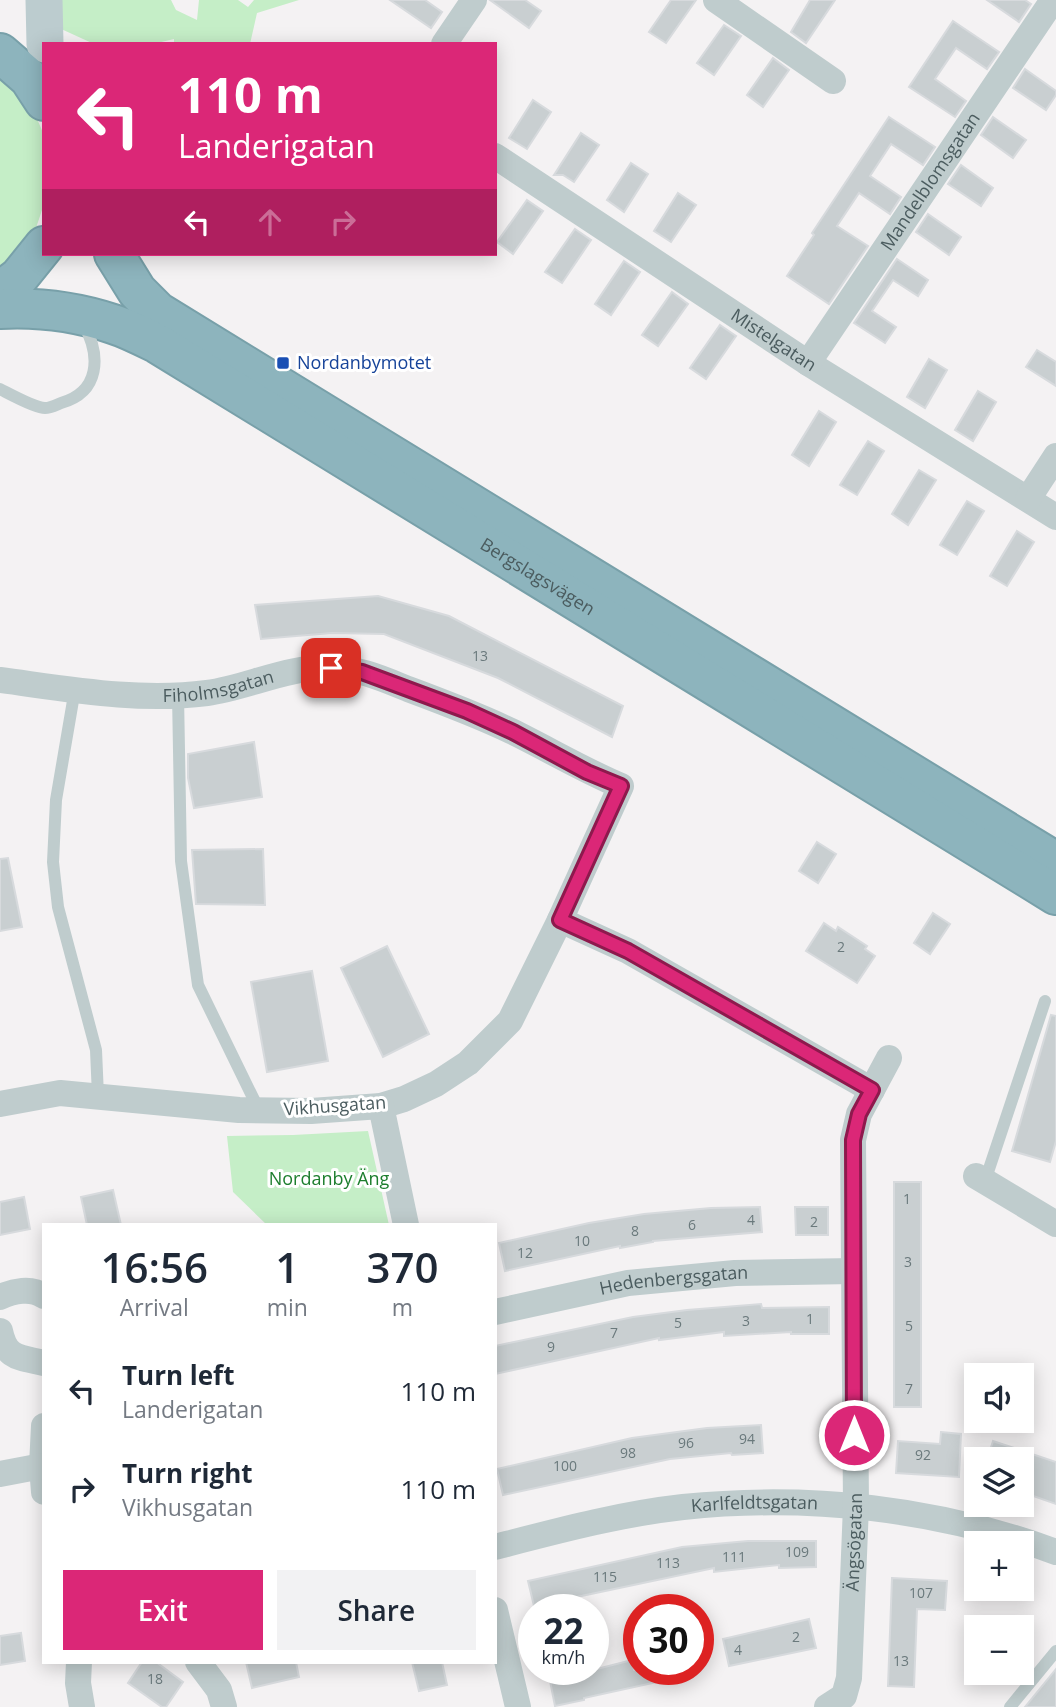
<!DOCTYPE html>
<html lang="en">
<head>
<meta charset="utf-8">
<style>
	body { margin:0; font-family:"Open Sans",sans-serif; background:#f2f2f3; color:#1f2937; height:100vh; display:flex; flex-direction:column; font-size:26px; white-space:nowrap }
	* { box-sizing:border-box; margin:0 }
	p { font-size:23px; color:#747a83 }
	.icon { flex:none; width:38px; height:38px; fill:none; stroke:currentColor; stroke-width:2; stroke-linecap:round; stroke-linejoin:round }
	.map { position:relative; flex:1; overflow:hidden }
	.panel { position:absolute; left:42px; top:1223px; width:455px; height:441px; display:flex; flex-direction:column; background:#fff; border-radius:0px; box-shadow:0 4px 18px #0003 }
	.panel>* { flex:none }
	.guide { position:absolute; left:42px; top:42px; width:455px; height:214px; border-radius:0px; box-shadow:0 4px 18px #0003; background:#db2777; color:#fff; overflow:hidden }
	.buttons { position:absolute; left:964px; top:1363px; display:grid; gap:14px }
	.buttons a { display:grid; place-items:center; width:70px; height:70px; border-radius:0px; background:#fff; box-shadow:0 4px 18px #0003; font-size:35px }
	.speed { position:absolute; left:518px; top:1594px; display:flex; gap:14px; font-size:35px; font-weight:700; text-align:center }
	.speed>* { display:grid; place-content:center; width:91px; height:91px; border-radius:50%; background:#fff; box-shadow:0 4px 18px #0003; line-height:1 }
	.speed small { font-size:18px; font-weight:400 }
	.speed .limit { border:10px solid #d22; background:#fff; color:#111 }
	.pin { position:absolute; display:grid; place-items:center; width:60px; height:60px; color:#fff; margin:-30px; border-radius:14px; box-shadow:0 4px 10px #0006 }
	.me { position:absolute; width:77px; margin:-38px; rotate:0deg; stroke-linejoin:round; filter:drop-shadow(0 0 5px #0008) }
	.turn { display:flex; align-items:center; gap:24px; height:147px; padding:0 21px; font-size:32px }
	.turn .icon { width:91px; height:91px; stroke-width:2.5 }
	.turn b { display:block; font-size:49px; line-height:60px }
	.lanes { display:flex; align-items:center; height:66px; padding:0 21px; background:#0003; justify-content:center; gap:35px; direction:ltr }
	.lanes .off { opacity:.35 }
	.eta { display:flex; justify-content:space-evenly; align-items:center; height:119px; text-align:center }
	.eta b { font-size:42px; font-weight:600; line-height:49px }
	.action { display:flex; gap:14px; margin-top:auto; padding:14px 21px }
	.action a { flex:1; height:80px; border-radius:0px; background:#db2777; color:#fff; font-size:28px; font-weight:600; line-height:80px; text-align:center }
	.action a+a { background:#f2f2f3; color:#1f2937 }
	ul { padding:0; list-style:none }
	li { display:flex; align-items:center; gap:21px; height:98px; padding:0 21px }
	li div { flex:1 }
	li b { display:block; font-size:26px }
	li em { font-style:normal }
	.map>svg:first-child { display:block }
</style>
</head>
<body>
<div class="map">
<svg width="1056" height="1707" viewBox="0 0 1056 1707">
	<rect width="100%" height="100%" fill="#f4f2f3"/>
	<g fill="#c5eec7">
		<path d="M59 0H171L176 10 197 20 199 0H238L248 7 254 0H299L257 13 250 44H174V39L153 44H94L59 28Z"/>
		<path d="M0 70 28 98 44 135V204L35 231 0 272Z"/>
		<path d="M368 1131 389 1225H267L233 1192 227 1136 293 1135Z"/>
	</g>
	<g fill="#c9cfd1" stroke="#d7dadd" stroke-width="2">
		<path d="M390 0H425L442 12 431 28Z"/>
		<path d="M490 0H525L541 11 529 28Z"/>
		<path d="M671 0H696L666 43 649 32Z"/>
		<path d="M810 0H835L806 43 791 32Z"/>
		<path d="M987 0H1025L1031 4 1019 22Z"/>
		<path d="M953 21 999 52 987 69 956 48 935 79 966 101 955 117 909 87Z"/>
		<path d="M724 25 741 36 714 75 697 63Z"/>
		<path d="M773 58 789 70 763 107 747 95Z"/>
		<path d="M1025 69 1056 91V95L1046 110 1013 88Z"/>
		<path d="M533 100 551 112 527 149 509 138Z"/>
		<path d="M889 117 935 147 923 165 891 144 870 176 901 197 890 214 859 193 837 226 868 246 829 304 787 276 814 235 812 233Z"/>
		<path d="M993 117 1026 140 1013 158 981 135Z"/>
		<path d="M581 133 599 145 574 182 563 175H554Z"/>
		<path d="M631 163 648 174 624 212 607 200Z"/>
		<path d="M961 165 993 188 981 206 948 184Z"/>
		<path d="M678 193 696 205 671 242 654 231Z"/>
		<path d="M527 200 543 211 513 254 497 242Z"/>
		<path d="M928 214 961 237 949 255 916 232Z"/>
		<path d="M575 229 591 240 562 283 545 272Z"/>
		<path d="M897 259 928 280 918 296 893 280 872 311 896 327 885 343 854 323Z"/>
		<path d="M624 261 640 272 611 315 595 304Z"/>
		<path d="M672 292 688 304 658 346 642 335Z"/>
		<path d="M720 325 736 336 706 379 690 368Z"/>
		<path d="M1037 350 1056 362V386L1026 367Z"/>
		<path d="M929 359 947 370 925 408 907 397Z"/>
		<path d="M978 391 996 402 973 441 955 430Z"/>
		<path d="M819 411 836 422 809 466 792 455Z"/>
		<path d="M868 441 884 451 857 495 840 485Z"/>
		<path d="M919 470 936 480 908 525 892 514Z"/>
		<path d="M967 501 984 511 957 555 940 545Z"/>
		<path d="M1017 531 1034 542 1007 586 990 576Z"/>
		<path d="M378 596 449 616 623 706 612 737 498 678 384 634 332 633 261 639 255 605Z"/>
		<path d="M254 742 262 797 194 808 188 778V754Z"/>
		<path d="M817 842 836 854 818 883 799 871Z"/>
		<path d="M263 849 265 905 196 904 192 850Z"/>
		<path d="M8 858 22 927 0 931V859Z"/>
		<path d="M933 913 950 924 930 954 914 943Z"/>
		<path d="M824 923 836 931 838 927 867 946 865 949 875 956 857 983 806 951Z"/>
		<path d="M387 946 429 1034 383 1057 341 968Z"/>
		<path d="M312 971 328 1061 267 1072 251 982Z"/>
		<path d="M1051 1015 1056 1016V1141L1050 1162 1012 1151Z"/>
		<rect x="894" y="1182" width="27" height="225"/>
		<path d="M113 1190 121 1225H87L81 1197Z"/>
		<path d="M24 1197 30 1229 0 1235V1202Z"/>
		<path d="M760 1207 762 1232 653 1241V1242L620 1248V1246L505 1271 499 1243 589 1223 644 1214 711 1208Z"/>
		<path d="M795 1207H828V1235H796Z"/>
		<path d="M761 1304 762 1308 829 1307V1334H791V1332L724 1336V1332L659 1340V1338L495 1374V1346L633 1317 687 1310Z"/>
		<path d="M761 1425 763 1453 732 1455 731 1453 670 1459 503 1495 497 1469 632 1438 707 1428Z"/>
		<path d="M941 1432 961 1434 959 1477 896 1473 898 1441 940 1444Z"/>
		<path d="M993 1441 1056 1462V1504L1022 1492V1460H987Z"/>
		<path d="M748 1541H816V1567L779 1568V1565L714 1572V1568L534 1606 528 1581 682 1547Z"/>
		<path d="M892 1578 947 1581 945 1610 917 1609 914 1687 888 1686Z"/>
		<path d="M809 1619 816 1648 729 1666 723 1639Z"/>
		<path d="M21 1633 25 1661 0 1665V1636Z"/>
		<path d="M632 1660 634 1670H679L680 1677 584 1698V1700L555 1706 549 1676 578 1670H593Z"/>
		<path d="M142 1662H156L183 1682 166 1707H162L128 1683Z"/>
		<path d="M246 1662H296L299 1677 252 1688Z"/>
		<path d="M412 1662H442L447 1685 419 1691Z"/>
		<path d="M1056 1669V1707H1025Z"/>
	</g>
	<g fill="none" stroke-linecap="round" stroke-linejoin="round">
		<g stroke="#78a0a9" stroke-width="42">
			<g id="highway">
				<path d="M0 53 29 78 44 101"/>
				<path d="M114 254 137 291 158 312 1056 862"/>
				<path d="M0 291 19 277 44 246"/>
				<path id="s7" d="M0 309C37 307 77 312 113 324 129 329 144 337 158 344L1056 895"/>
			</g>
		</g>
		<g stroke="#bfcccd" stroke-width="12">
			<path d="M0 389C10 394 35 408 45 408 50 408 56 405 61 403 100 392 101 356 84 325"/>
			<path d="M75 689 56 800 53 862 58 907 96 1050 98 1096"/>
			<path d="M178 695 181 861 198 985 259 1110"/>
			<path d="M985 1181 1045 1001"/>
			<path d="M1010 1707 1056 1651"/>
		</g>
		<g stroke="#bfcccd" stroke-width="26">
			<path d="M716 0 833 81"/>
			<path d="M444 44 474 0"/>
			<path id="s1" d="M495 156 808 363 1056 517"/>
			<path id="s2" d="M808 363 1053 0"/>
			<path d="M1028 499 1056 456"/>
			<path id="s3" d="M0 680C68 689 138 702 207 693 249 687 288 666 331 668 359 668 383 679 408 689 443 702 478 715 511 731 548 749 583 770 621 786L560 920 510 1021 468 1063 436 1084 404 1099 381 1106 311 1111 239 1110 60 1093 0 1104"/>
			<path d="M560 920 628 951 872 1090"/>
			<path d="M381 1106 406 1225"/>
			<path d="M976 1176 1056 1224"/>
			<path d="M0 1297C13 1291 31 1287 44 1296"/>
			<path id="s4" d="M495 1312 628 1283 735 1273 854 1271"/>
			<path d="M0 1331C6 1359 19 1357 44 1363"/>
			<path d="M44 1426 42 1466 44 1492"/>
			<path d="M0 1474 42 1466"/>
			<path id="s5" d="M495 1547C557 1531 620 1514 683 1507 809 1494 937 1508 1056 1552"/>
			<path d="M495 1610 518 1707"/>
			<path d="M79 1662 78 1683 82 1707"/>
			<path d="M198 1662 219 1690 224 1707"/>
			<path id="s6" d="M827 1707 844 1696 849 1678 856 1506 853 1140 859 1114 889 1058"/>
		</g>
		<path stroke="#bccccf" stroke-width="37" d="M44 0 45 44"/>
		<use href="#highway" stroke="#8db4bd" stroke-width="38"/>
	</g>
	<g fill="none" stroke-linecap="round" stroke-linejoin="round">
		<g stroke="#8e194d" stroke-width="18">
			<path id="route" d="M331 668 362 672 467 711 513 732 587 772 621 786 560 920 628 951 872 1090 859 1114 853 1140 854 1435"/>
		</g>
		<use href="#route" stroke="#db2777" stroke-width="12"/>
	</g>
	<rect fill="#1a4fb4" stroke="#fff" stroke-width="2.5" x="276" y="356" width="14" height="14" rx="3.5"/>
	<g text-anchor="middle" stroke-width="6" stroke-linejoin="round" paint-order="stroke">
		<g font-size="14" fill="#6a797c">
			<text x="480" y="661">13</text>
			<text x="841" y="952">2</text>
			<text x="907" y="1204">1</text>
			<text x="751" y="1225">4</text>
			<text x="814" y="1227">2</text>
			<text x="692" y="1230">6</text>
			<text x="635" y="1236">8</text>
			<text x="582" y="1246">10</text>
			<text x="525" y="1258">12</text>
			<text x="908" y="1267">3</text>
			<text x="810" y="1324">1</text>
			<text x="746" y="1326">3</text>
			<text x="678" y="1328">5</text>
			<text x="909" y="1331">5</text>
			<text x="614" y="1338">7</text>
			<text x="551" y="1352">9</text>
			<text x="909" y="1394">7</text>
			<text x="747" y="1444">94</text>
			<text x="686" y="1448">96</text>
			<text x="628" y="1458">98</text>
			<text x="923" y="1460">92</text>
			<text x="565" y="1471">100</text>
			<text x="797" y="1557">109</text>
			<text x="734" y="1562">111</text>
			<text x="668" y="1568">113</text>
			<text x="605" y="1582">115</text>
			<text x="921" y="1598">107</text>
			<text x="796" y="1642">2</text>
			<text x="738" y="1655">4</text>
			<text x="901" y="1666">13</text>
			<text x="155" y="1684">18</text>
		</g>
		<g font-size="18" fill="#4b5c5f" stroke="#fff">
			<text dy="6" stroke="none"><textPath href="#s2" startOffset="219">Mandelblomsgatan</textPath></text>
			<text dy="6" stroke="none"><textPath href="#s1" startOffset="334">Mistelgatan</textPath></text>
			<text dy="6" stroke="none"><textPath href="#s7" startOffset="609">Bergslagsvägen</textPath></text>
			<text dy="6" stroke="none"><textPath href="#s3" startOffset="220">Fiholmsgatan</textPath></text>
			<text transform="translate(335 1106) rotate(-4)" y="6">Vikhusgatan</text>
			<text dy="6" stroke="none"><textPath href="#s4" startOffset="182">Hedenbergsgatan</textPath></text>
			<text dy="6" stroke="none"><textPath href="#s5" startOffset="264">Karlfeldtsgatan</textPath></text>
			<text dy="6" stroke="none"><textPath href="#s6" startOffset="175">Ängsögatan</textPath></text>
		</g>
		<g font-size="18" fill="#164399" stroke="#fff" text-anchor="start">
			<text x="297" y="369">Nordanbymotet</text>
		</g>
		<g font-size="18" fill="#1d7e2e" stroke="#fff">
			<text x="329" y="1185">Nordanby Äng</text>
		</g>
	</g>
</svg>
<div class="buttons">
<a><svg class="icon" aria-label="sound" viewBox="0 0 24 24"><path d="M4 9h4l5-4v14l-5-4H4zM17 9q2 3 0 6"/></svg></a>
<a><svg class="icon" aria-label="layers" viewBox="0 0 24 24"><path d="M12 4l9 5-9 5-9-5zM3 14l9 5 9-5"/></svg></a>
<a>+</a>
<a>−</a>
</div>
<div class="speed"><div>22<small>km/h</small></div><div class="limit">30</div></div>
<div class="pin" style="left:331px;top:668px;background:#d93025"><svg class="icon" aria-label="arrive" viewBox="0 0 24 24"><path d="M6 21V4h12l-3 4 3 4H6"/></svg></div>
<svg class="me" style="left:854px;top:1435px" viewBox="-20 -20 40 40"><circle r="17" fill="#db2777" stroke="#fff" stroke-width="3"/><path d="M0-11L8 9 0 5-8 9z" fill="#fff"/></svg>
<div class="guide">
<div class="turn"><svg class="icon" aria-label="left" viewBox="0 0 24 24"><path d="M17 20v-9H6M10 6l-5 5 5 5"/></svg><div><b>110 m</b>Landerigatan</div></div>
<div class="lanes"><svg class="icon" aria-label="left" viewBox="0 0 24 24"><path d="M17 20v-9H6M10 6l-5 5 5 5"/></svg><svg class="icon off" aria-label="ahead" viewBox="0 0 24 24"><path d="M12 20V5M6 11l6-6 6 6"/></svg><svg class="icon off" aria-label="right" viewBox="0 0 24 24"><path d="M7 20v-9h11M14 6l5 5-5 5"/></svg></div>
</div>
<section class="panel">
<div class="eta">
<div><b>16:56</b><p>Arrival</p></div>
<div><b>1</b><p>min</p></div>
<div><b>370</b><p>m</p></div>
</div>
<ul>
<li><svg class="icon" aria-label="left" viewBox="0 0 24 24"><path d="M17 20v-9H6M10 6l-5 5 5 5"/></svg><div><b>Turn left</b><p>Landerigatan</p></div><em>110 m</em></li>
<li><svg class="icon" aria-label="right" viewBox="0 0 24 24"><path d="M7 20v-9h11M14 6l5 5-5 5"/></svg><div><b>Turn right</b><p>Vikhusgatan</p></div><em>110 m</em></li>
</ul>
<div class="action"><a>Exit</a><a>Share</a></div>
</section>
</div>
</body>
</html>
